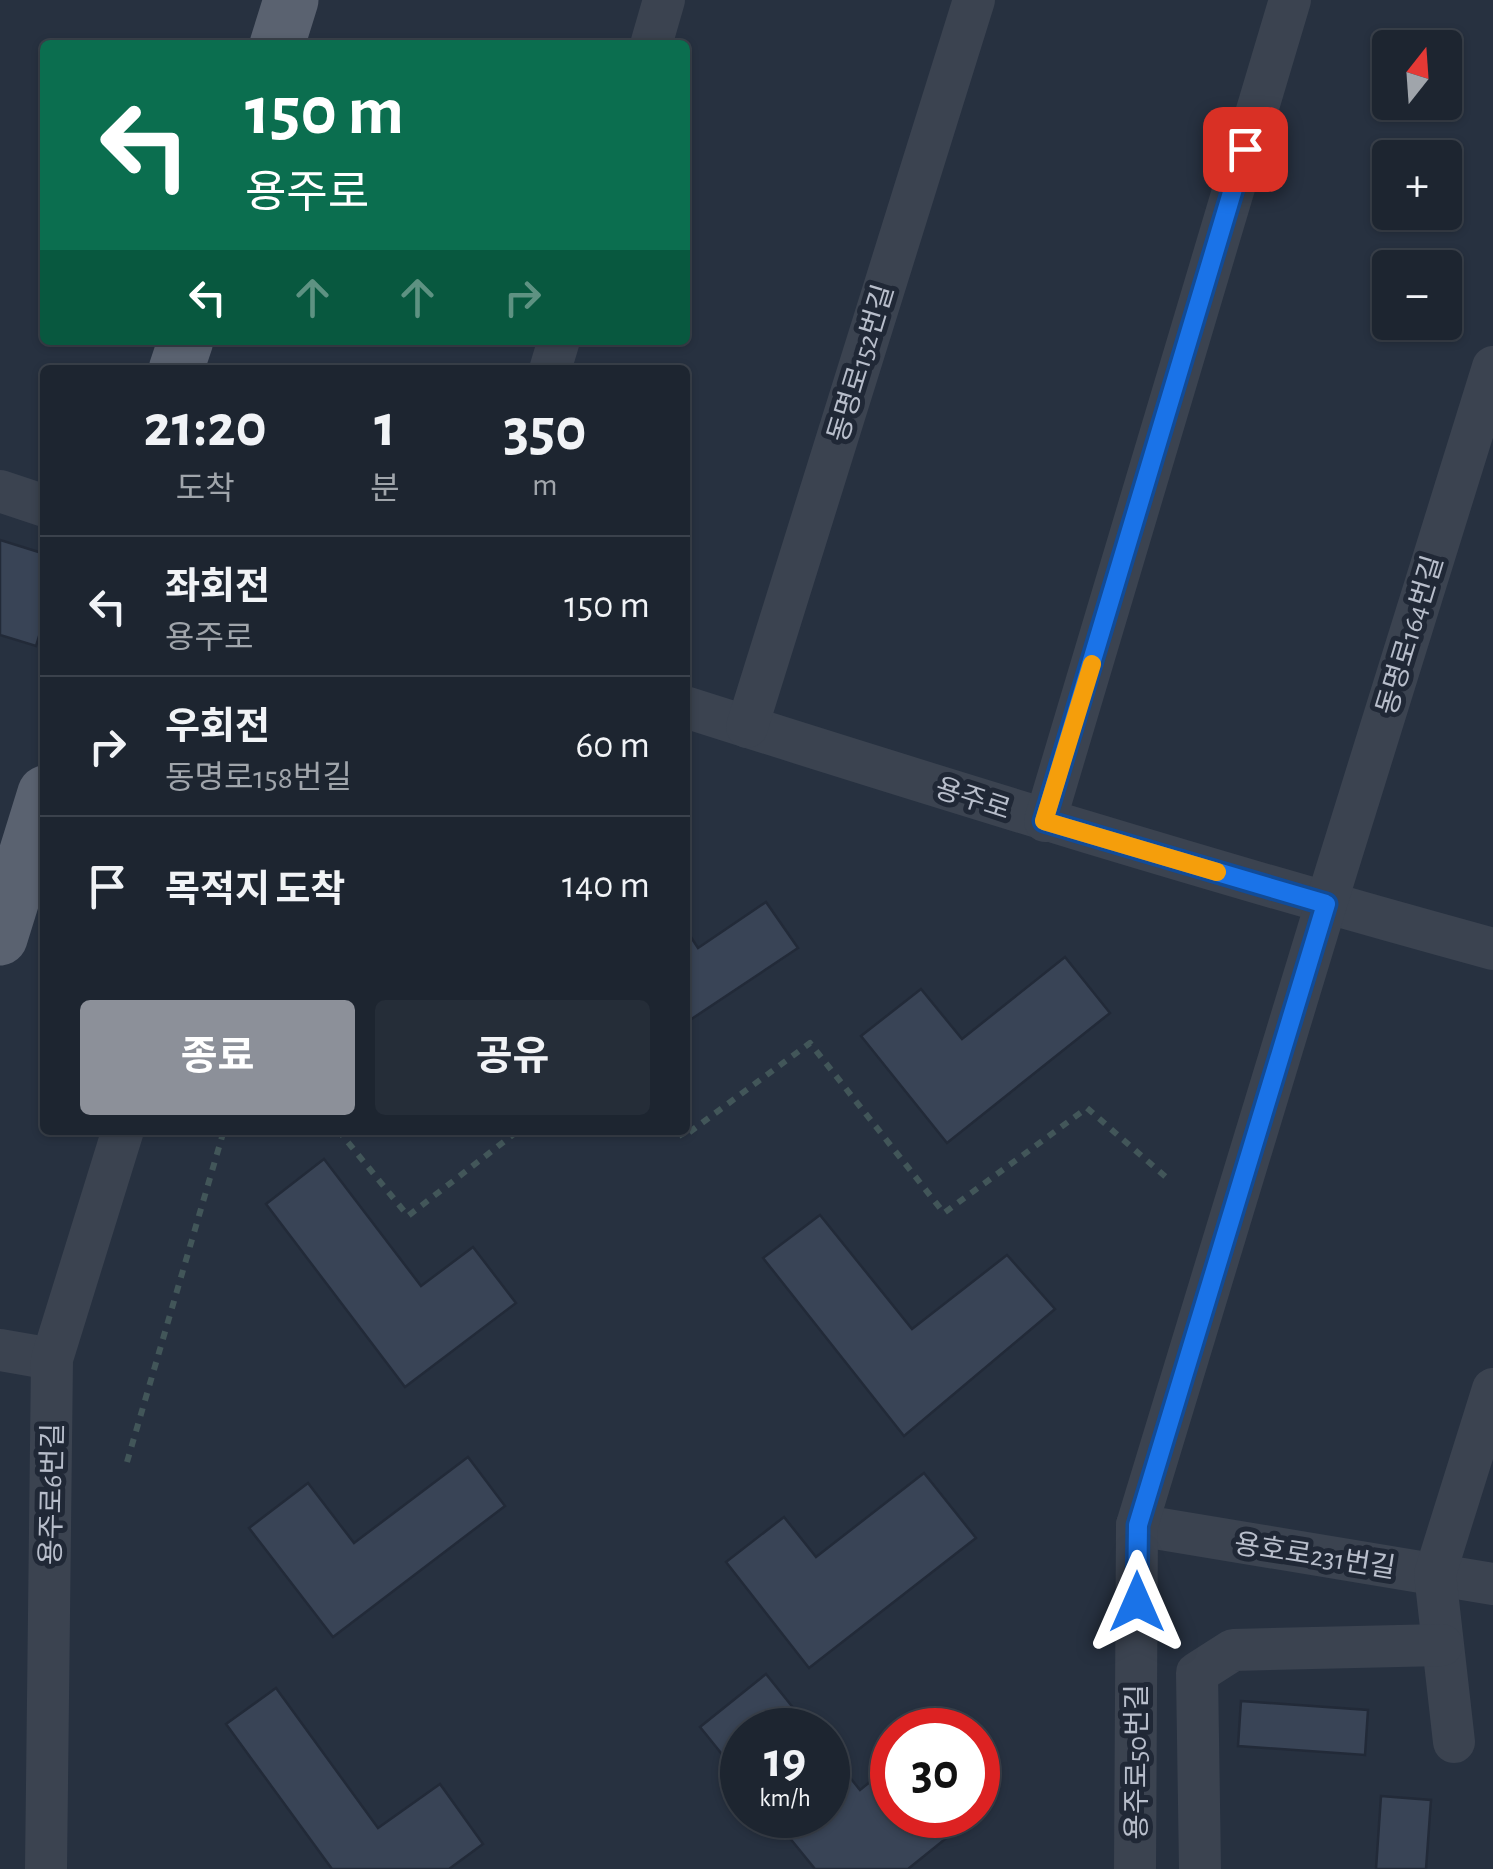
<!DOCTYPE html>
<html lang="ko">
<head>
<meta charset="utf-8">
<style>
	body { margin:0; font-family:"Alegreya Sans","Noto Sans KR",sans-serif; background:#252d38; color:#f1f3f6; height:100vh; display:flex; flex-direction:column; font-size:38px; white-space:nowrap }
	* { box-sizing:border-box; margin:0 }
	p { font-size:32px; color:#a0a5ab }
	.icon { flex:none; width:55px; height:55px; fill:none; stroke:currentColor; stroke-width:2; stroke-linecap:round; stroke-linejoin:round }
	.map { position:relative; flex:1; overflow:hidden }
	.panel { position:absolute; left:40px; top:365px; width:650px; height:770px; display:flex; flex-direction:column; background:#1d2530; border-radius:10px; box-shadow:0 2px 8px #0004,0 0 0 2px #3b424c }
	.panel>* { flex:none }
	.hud { position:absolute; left:40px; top:40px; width:650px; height:305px; border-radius:10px; box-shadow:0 2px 8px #0004,0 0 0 2px #3b424c; background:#0b6e4f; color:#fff; overflow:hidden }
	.needle { width:65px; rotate:17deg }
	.fabs { position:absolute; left:1372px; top:30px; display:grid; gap:20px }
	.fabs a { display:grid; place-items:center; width:90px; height:90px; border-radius:10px; background:#1d2530; box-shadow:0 2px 8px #0004,0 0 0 2px #3b424c; font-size:50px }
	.speed { position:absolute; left:720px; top:1708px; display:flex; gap:20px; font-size:50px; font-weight:700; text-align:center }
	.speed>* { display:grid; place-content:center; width:130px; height:130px; border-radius:50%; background:#1d2530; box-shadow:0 2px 8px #0004,0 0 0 2px #3b424c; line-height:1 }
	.speed small { font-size:25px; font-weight:400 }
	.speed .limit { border:15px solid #d22; background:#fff; color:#111 }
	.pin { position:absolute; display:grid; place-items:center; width:85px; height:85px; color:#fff; margin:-42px; border-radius:20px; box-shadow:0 5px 15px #0006 }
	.me { position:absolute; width:110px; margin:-55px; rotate:0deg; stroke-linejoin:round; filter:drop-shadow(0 0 8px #0008) }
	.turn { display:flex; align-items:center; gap:35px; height:210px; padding:0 40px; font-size:45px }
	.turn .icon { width:130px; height:130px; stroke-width:2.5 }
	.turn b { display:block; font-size:70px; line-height:85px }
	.lanes { display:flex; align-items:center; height:95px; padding:0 40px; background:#0003; justify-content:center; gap:50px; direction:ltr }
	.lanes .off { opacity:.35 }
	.eta { display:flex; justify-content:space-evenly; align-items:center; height:170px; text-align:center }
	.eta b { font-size:60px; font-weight:700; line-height:70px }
	.action { display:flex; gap:20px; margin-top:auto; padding:20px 40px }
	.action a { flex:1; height:115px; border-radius:10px; background:#8c9099; color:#fff; font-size:40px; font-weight:700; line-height:115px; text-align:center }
	.action a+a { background:#252d38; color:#f1f3f6 }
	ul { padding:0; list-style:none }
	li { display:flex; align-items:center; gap:30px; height:140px; padding:0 40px; border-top:2px solid #3b424c }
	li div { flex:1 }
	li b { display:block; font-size:38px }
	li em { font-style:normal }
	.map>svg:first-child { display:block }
</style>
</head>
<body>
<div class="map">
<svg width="1493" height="1869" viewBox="0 0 1493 1869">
	<rect width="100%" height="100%" fill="#273140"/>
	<g fill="#394456" stroke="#222a38" stroke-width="2.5">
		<path d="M0 540 45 554V616L36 646 0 635Z"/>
		<path d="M766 902 798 948 687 1022 685 1019V928L698 948Z"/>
		<path d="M1065 957 1110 1013 947 1143 861 1036 921 989 962 1039Z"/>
		<path d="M324 1159 421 1286 473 1247 516 1303 405 1387 266 1204Z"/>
		<path d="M820 1215 912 1329 1007 1255 1055 1309 904 1436 763 1258Z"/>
		<path d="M468 1457 505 1506 333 1637 249 1528 308 1483 354 1543Z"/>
		<path d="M924 1473 976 1538 809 1668 726 1562 784 1517 816 1557Z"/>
		<path d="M766 1674 811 1730H742V1779L700 1727Z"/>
		<path d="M276 1688 378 1828 440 1784 483 1844 449 1869H332L226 1724Z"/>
		<path d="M1241 1701 1368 1710 1365 1755 1238 1746Z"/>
		<path d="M828 1750 860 1790 892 1764V1815H975L908 1869H815L771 1815H828Z"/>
		<path d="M1381 1796 1431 1800 1426 1869H1376Z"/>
	</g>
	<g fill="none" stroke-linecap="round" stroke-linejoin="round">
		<g stroke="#425659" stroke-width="6" stroke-dasharray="8 8" stroke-linecap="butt">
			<path d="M338 1130 408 1216 519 1130"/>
			<path d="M679 1130 683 1137 810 1043 944 1213 1087 1108 1168 1179"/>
			<path d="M127 1462 224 1130"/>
		</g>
		<g stroke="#3b4350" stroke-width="42">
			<path d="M651 45 664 0"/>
			<path d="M550 370 559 340"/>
			<path d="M0 491 45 506"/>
			<path d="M685 707C953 792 1221 875 1493 949"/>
			<path d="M747 727 974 0"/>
			<path d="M1045 821 1290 0"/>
			<path d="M0 1350 52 1359"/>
			<path d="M1137 1525 1493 1584"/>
			<path d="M1454 1742 1435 1574 1493 1389"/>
			<path d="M46 1869 52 1359 123 1130"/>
			<path d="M1135 1869 1137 1525 1326 904 1493 367"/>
			<path d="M1200 1869 1197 1673 1233 1650 1442 1645"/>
		</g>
		<g stroke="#5a6270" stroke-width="55">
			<path d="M277 45 291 0"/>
			<path d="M176 370 186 340"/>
			<path d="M0 938 45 793"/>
		</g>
	</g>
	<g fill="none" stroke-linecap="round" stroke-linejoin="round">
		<g stroke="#114b97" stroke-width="25">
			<path id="route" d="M1137 1602 1138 1525 1326 904 1044 821 1245 149"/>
		</g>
		<use href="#route" stroke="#1a73e8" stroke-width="18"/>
		<path stroke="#f59e0b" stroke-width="18" d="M1092 664 1044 821 1217 872"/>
	</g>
	<g text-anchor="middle" stroke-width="10" stroke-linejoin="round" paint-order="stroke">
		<g font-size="28" fill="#b8becb" stroke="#202836">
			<text transform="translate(860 363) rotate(-73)" y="10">동명로152번길</text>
			<text transform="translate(1409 635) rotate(-73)" y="10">동명로164번길</text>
			<text transform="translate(973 798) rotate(18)" y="10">용주로</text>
			<text transform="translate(51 1494) rotate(-89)" y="10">용주로6번길</text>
			<text transform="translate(1315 1555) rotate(9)" y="10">용호로231번길</text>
			<text transform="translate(1136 1762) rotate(-90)" y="10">용주로50번길</text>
		</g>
	</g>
</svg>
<div class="fabs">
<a><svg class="needle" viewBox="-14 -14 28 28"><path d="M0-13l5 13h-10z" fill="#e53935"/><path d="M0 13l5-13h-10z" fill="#a0a5ab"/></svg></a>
<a>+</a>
<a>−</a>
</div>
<div class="speed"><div>19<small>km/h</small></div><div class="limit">30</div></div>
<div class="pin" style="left:1245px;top:149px;background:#d93025"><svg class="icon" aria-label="arrive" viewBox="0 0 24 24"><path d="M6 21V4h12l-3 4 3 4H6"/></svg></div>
<svg class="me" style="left:1137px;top:1602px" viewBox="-20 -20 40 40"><path d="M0-17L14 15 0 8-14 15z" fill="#1a73e8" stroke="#fff" stroke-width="4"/></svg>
<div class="hud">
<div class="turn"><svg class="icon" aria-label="left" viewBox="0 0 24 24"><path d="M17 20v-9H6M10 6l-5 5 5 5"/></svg><div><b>150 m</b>용주로</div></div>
<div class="lanes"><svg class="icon" aria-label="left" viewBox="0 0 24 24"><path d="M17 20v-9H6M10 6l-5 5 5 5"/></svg><svg class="icon off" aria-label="ahead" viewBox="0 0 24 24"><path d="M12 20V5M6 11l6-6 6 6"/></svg><svg class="icon off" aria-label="ahead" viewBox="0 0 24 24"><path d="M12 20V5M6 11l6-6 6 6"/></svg><svg class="icon off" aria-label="right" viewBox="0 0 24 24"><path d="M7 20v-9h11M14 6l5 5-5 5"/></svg></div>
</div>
<section class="panel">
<div class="eta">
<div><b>21:20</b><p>도착</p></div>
<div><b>1</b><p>분</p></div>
<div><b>350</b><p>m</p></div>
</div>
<ul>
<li><svg class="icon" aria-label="left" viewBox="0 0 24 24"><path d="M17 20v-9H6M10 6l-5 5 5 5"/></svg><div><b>좌회전</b><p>용주로</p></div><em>150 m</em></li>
<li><svg class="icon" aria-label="right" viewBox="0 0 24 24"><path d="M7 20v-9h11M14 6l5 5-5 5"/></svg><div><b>우회전</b><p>동명로158번길</p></div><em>60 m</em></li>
<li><svg class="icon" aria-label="arrive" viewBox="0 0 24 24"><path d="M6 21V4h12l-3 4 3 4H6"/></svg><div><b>목적지 도착</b></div><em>140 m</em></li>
</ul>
<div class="action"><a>종료</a><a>공유</a></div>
</section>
</div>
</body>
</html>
